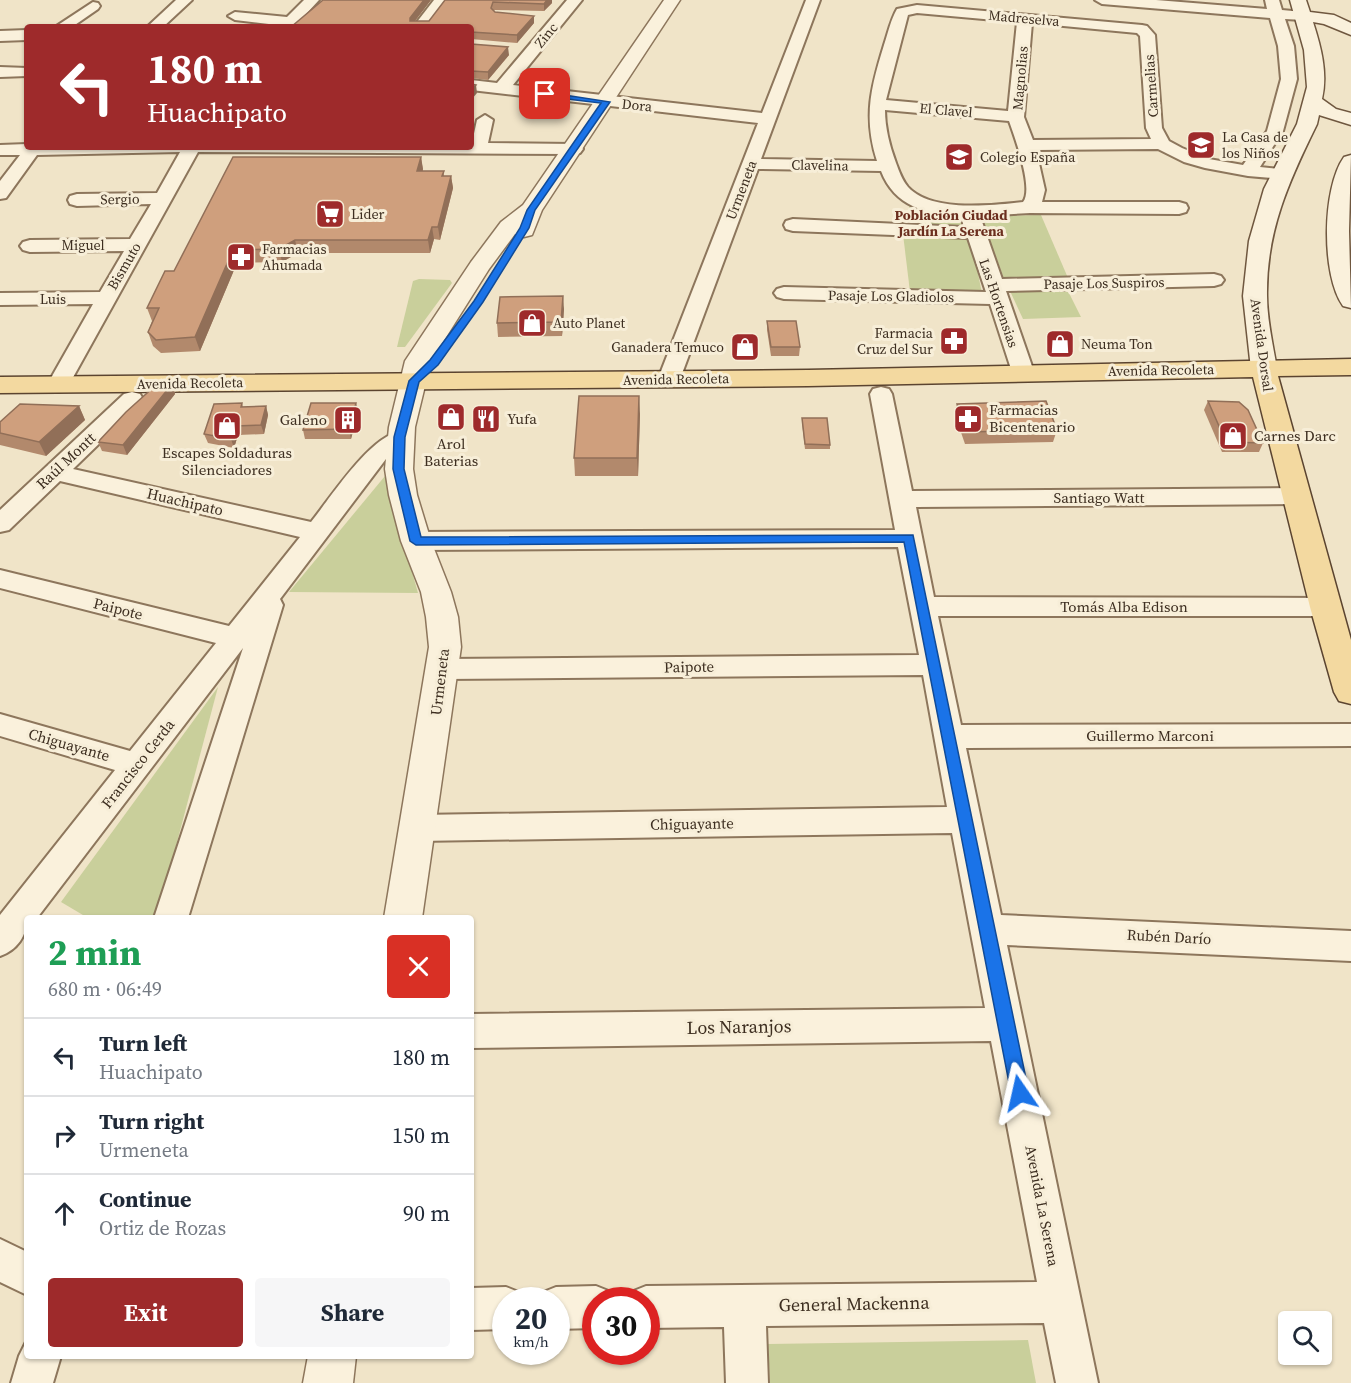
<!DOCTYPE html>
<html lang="en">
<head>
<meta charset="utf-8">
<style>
	body { margin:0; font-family:"Source Serif 4",serif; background:#f6f6f7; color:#1f2937; height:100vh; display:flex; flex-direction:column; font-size:22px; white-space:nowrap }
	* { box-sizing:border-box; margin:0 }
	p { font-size:20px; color:#747a83 }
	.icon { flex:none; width:33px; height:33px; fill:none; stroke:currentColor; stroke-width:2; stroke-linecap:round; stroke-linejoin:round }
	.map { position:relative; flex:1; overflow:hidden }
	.details { position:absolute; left:24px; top:915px; width:450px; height:444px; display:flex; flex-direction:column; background:#fff; border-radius:6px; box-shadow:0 2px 4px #0004 }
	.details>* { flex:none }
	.hud { position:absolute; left:24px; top:24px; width:450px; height:126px; border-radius:6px; box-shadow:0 2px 4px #0004; background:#9e2a2b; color:#fff; overflow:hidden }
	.fabs { position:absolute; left:1278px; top:1311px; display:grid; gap:12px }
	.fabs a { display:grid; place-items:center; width:54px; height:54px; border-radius:6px; background:#fff; box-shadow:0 2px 4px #0004; font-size:30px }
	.speed { position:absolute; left:492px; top:1287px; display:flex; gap:12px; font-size:30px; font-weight:700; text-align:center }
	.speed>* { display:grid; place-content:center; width:78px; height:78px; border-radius:50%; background:#fff; box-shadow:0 2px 4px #0004; line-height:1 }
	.speed small { font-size:15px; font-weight:400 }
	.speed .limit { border:9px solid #d22; background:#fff; color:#111 }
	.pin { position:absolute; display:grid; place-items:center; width:51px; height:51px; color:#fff; margin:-26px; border-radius:12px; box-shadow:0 3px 9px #0006 }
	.me { position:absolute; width:66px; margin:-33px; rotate:349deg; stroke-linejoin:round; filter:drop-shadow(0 0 4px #0008) }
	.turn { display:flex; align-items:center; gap:21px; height:126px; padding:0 24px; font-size:27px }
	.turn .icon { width:78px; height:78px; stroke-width:2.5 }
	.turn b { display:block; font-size:42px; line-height:51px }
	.round { display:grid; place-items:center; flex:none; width:63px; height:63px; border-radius:6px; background:#f6f6f7 }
	.summary { display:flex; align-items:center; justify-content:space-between; height:102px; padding:0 24px }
	h1 { font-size:36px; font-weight:700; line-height:45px; color:#1e9e55 }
	.action { display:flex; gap:12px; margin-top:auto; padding:12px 24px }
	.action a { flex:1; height:69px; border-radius:6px; background:#9e2a2b; color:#fff; font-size:24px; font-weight:700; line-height:69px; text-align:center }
	.action a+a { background:#f6f6f7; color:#1f2937 }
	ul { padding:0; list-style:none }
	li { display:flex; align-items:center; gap:18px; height:78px; padding:0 24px; border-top:2px solid #e0e1e3 }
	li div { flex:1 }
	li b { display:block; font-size:22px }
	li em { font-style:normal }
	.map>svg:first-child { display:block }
</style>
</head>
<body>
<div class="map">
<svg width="1351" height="1383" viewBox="0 0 1351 1383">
	<rect width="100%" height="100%" fill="#f0e4c8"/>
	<g fill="#c9cf9b">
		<path d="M909 204 929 210 966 212 968 229 911 227Z"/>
		<path d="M1041 215 1068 278 1004 279 981 216Z"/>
		<path d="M903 234 971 236 982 294 910 292Z"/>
		<path d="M419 279 450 280 452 283 405 347H397L413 281Z"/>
		<path d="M1067 289 1081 317 1023 319 1010 291Z"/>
		<path d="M385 476 418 593 289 592Z"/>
		<path d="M218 687 157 918H88L61 902Z"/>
		<path d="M1028 1340 1036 1383H770L768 1344Z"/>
	</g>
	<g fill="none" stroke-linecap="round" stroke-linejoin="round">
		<g stroke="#8d765c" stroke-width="4">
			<g id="minor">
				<path d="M176 0H192L163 27H147Z"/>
				<path d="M304 0H319L294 27 235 20 228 16 235 12 287 17Z"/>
				<path d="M434 0H449L428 27H413Z"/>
				<path d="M567 0H582L513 85 762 113 806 0H820L761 159 877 161C863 117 871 87 884 45 888 33 891 19 897 9L917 5 1142 25 1147 26 1155 35 1162 128 1169 141 1182 148 1209 159 1243 165 1267 131 1281 79 1278 46 1270 18 1102 4 1095 0H1156L1267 9 1265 0H1279L1282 10 1303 12 1310 16 1303 20 1285 19 1294 46 1297 79 1283 131 1260 167 1288 170 1291 174 1288 178 1282 179 1248 176 1205 168 1184 162 1158 149 1036 150 1045 190 1042 202H1179L1186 204 1188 208 1186 212 1179 214 1030 213 980 216 1002 279 1214 274 1221 276 1224 280 1221 284 1214 286 1006 291 1034 372 1031 377 1023 379 1015 377 1012 372 990 304 784 299 777 297 774 293 777 289 784 287 986 292 968 238 793 231 786 229 784 225 786 221 793 219 964 227 961 216C926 214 895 207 881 171L758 169 680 379 677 384 669 386 661 384 658 379 758 123 471 90V80L497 83ZM917 13 1017 22 1008 111 886 100 908 15ZM1032 23 1137 33 1140 36 1146 128 1151 139 1033 140 1024 117ZM885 110 1009 121C1015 138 1034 189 1023 202L1014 203C985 206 930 211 908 187 902 180 899 171 896 163 890 147 885 128 885 110Z"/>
				<path d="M93 2 98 3 100 6 98 9 72 27H55Z"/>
				<path d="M27 30V40L0 41V31Z"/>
				<path d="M0 67 27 68V76L0 77Z"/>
				<path d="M485 115 493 120 488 143 574 144 580 145 583 149 580 153 574 154 198 152 66 390 58 392 50 390 47 385 93 304 0 305V293L100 292 124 251 30 252 23 250 20 246 23 242 30 240 130 239 151 204 77 206 70 204 68 200 70 196 77 194 157 193 180 152 37 155 6 198 0 199V181L20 155H0V145L27 144V147H471L477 120Z"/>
				<path d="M881 387 889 389 892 394 912 491 1296 488 1305 490 1308 496 1305 502 1296 504 916 507 934 597 1325 598 1334 600 1338 607 1334 614 1325 616H938L961 725 1351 724V746L966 748 1001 915 1351 931V961L1007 945 1098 1383H1056L1044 1323 766 1326 768 1383H726L724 1327 646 1328V1300H628L631 1292 646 1286 1037 1282 991 1041 471 1048V1014L985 1008 952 833 418 841 407 837 402 828 407 819 418 815 947 807 923 675 444 679 434 676 430 669 434 662 444 659 919 655 898 547 416 550 407 547 403 541 407 535 416 532 895 530 870 394 873 389Z"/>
				<path d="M132 392 140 394 143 399 140 404 73 469 311 522C330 499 377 424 408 432L412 437 389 455 280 599 283 605 188 918H154L243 648 37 918H27C27 936 17 950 0 956V915L115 770 0 736V714L130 751 216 643 0 588V570L229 626 300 537 60 481 9 530 0 532V510L124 394Z"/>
				<path d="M0 1239 27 1252V1295L0 1282Z"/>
				<path d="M596 1286 611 1292 614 1300H596V1328L556 1329V1300H539L541 1293 556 1287Z"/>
				<path d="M506 1287 521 1293 523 1300H506V1329L471 1330V1288Z"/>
				<path d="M27 1340V1356H61L53 1383H11L19 1356Z"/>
			</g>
		</g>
		<g stroke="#8d765c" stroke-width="3">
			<g id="tertiary">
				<path d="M664 0H680L542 210 532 235 524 237 515 234 489 269 431 361 415 427 413 469 417 495 431 541 451 592 458 617 461 647 422 918H384L429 647 426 617 421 592 401 541 389 495 385 469 389 427 405 361 471 262 501 222 523 205Z"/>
				<path d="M308 1356H356L353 1383H303Z"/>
			</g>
		</g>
		<g stroke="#6f573f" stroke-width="3">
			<g id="secondary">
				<path d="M1290 0H1306L1310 12 1334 15 1351 23V35L1324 24 1313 22C1321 47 1328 73 1322 99L1336 109 1351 113V125L1319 115 1317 124C1289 181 1266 231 1267 296 1267 320 1273 345 1277 369L1273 374 1264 377 1255 374 1251 369 1243 296 1249 241 1264 189 1297 124 1307 87 1304 50Z"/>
				<path d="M1351 155 1349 231 1351 308 1343 306C1321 275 1322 188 1344 157Z"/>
			</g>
		</g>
		<g stroke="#5b4430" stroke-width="3">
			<path id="primary" d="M1351 359V375L1278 376 1351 640V704L1339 701 1334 692 1310 607 1253 377 808 386 0 393V377L808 370Z"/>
		</g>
		<use href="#minor" fill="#faf1dc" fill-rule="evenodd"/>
		<use href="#tertiary" fill="#faf1dc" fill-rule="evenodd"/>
		<use href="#secondary" fill="#faf1dc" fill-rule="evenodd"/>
		<use href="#primary" fill="#f3d9a0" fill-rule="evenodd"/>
	</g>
	<g fill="#b2896c">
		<path d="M431 0 415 21H429L445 0H552V3L544 11 494 10 495 12 534 23 517 43 471 39V27H291Z"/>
		<path d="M471 44 509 55 488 80 471 78Z"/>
		<path d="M421 157 423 171H444V176H451L453 188 440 240 434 239 430 253H298L282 262 237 263 200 351 161 353 153 346 148 332 152 321 147 308 174 271Z"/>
		<path d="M564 309 562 336 498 337 497 323Z"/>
		<path d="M767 321 800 347 799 356H771L767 330Z"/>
		<path d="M172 384 175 394 127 455 102 451 98 442Z"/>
		<path d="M1208 401 1263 443 1259 452H1222L1204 410Z"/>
		<path d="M242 403 243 407 266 406 268 415 264 434 238 435 234 448 208 443 204 434Z"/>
		<path d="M957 404 1057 430 1053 442 965 444 955 415Z"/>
		<path d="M79 406 85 420 46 456 0 445V422Z"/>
		<path d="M358 412 351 439H305L303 430Z"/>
		<path d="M640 414 638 476H575L574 458Z"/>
		<path d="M802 418 830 445V449H805L802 423Z"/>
	</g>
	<g fill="#916f58">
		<path d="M424 0H431L411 26 410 18Z"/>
		<path d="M547 0H552V3L544 11V4Z"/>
		<path d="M534 16V23L517 43V35Z"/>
		<path d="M508 47 509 55 488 80V72Z"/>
		<path d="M476 85 477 93 471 100V91Z"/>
		<path d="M421 157 423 169 419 183 417 171Z"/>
		<path d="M451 176 453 188 440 240 438 227Z"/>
		<path d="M432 227 434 239 430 253 428 240Z"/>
		<path d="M295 240 298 253 282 262 279 249Z"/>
		<path d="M233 250 237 263 200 351 195 337Z"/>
		<path d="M563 296 564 309 562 336 561 322Z"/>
		<path d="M172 384 175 394 127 455 123 445Z"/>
		<path d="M639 396 640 414 638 476 637 458Z"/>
		<path d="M356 403 358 412 351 439 349 429Z"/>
		<path d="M79 406 85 420 46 456 39 442Z"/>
		<path d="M266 406 268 415 264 434 261 425Z"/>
		<path d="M235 426 238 435 234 448 231 439Z"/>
	</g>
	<g fill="#cf9f7d" stroke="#916f58" stroke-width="1.5">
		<path d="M323 0H424L410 18V21H429L445 0H547L544 4 493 2 491 8 495 12 534 16 517 35 471 32V27H291Z"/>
		<path d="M471 44 508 47 488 72 471 71Z"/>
		<path d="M471 84 476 85 471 91Z"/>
		<path d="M233 157H421L417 171H444L442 176H451L438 227H432L428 240H295L279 249 233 250 195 337 156 340 148 332 159 308H147L165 271H174Z"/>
		<path d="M563 296 561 322 497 323 500 297Z"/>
		<path d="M767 321H796L800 347H771Z"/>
		<path d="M172 384 123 445 98 442 126 412 156 385Z"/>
		<path d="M579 396H639L637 458H574Z"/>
		<path d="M1046 401 1057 430 967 432 957 404Z"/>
		<path d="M1208 401 1239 402 1248 410 1263 443 1226 442Z"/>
		<path d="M242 403 241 407 266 406 261 425 235 426 231 439 204 434 214 404Z"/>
		<path d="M311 403H356L349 429 303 430Z"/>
		<path d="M20 404 79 406 39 442 0 433V422Z"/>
		<path d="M802 418H827L830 445 805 444Z"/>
	</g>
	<path fill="#1a73e8" stroke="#114b97" stroke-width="1.5" d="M545 92 610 102 535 210 529 228 483 302 438 365 419 382 405 437 404 469 421 537 913 535 1029 1093 1026 1099 1020 1102 1014 1099 1011 1093 904 542 416 545 410 541 393 469 394 437 409 381 430 360 474 301 520 228 527 210 601 103 542 96V93Z"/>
	<defs>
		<g id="school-square" transform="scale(1.5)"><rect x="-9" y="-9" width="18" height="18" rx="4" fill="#9e2a2b" stroke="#f7eed8"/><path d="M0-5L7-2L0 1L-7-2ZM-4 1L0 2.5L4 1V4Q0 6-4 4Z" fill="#fff"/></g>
		<g id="supermarket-square" transform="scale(1.5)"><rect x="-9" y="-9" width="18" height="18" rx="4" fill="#9e2a2b" stroke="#f7eed8"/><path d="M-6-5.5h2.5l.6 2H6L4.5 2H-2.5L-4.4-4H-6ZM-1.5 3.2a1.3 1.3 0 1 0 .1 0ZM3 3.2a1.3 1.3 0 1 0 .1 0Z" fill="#fff"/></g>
		<g id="pharmacy-square" transform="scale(1.5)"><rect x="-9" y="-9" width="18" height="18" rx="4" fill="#9e2a2b" stroke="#f7eed8"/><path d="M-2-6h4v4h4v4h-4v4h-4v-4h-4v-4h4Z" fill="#fff"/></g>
		<g id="shop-square" transform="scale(1.5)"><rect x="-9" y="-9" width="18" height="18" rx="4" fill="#9e2a2b" stroke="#f7eed8"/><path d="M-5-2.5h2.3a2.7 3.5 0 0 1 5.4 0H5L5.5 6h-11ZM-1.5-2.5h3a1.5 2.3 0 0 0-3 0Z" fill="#fff"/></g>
		<g id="restaurant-square" transform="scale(1.5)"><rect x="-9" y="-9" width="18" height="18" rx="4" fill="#9e2a2b" stroke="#f7eed8"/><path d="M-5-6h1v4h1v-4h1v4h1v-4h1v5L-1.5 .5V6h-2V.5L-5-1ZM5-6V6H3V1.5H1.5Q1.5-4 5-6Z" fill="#fff"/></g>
		<g id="building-square" transform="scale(1.5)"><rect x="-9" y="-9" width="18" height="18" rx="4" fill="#9e2a2b" stroke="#f7eed8"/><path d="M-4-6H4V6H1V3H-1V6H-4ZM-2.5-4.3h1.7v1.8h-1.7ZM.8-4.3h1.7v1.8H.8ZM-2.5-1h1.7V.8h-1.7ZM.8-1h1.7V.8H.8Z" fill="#fff"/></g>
	</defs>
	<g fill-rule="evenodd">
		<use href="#school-square" x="1201" y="145"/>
		<use href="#school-square" x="959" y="157"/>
		<use href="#supermarket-square" x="330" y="214"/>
		<use href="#pharmacy-square" x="241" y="257"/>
		<use href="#shop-square" x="532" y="323"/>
		<use href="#pharmacy-square" x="954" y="341"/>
		<use href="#shop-square" x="1060" y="344"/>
		<use href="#shop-square" x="745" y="347"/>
		<use href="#shop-square" x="451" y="417"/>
		<use href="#restaurant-square" x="486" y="419"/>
		<use href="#pharmacy-square" x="968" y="419"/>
		<use href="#building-square" x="348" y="420"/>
		<use href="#shop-square" x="227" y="426"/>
		<use href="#shop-square" x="1233" y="436"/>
	</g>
	<g text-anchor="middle" stroke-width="6" stroke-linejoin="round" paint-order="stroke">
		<g font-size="14" fill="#3d2e20" stroke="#f7eed8">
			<text transform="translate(1024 18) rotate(5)" y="5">Madreselva</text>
			<text transform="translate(546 35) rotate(-51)" y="5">Zinc</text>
			<text transform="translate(1020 78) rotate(-85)" y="5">Magnolias</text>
			<text transform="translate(1151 86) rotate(-94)" y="5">Carmelias</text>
			<text transform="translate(637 105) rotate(6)" y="5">Dora</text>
			<text transform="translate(946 110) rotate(5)" y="5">El Clavel</text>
			<text transform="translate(820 165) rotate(1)" y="5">Clavelina</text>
			<text transform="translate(741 190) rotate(-69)" y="5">Urmeneta</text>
			<text transform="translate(120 199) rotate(-1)" y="5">Sergio</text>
			<text x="83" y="250">Miguel</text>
			<text transform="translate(124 266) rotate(-60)" y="5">Bismuto</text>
			<text transform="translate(1104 283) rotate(-1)" y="5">Pasaje Los Suspiros</text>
			<text transform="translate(891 296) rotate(1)" y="5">Pasaje Los Gladiolos</text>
			<text x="53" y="304">Luis</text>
			<text transform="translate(999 303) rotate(71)" y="5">Las Hortensias</text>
			<text transform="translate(1262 345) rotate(82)" y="5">Avenida Dorsal</text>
			<text transform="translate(1161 370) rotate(-1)" y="5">Avenida Recoleta</text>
			<text transform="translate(676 379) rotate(-1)" y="5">Avenida Recoleta</text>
			<text transform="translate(190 383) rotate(-1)" y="5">Avenida Recoleta</text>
		</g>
		<g font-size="14" fill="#3d2e20" stroke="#f7eed8" text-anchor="start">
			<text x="1222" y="142">La Casa de<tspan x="1222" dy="16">los Niños</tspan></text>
			<text x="980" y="162">Colegio España</text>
			<text x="351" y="219">Lider</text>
			<text x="262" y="254">Farmacias<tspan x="262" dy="16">Ahumada</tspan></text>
			<text x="553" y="328">Auto Planet</text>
			<text x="933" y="338" text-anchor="end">Farmacia<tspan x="933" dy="16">Cruz del Sur</tspan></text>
			<text x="1081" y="349">Neuma Ton</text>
			<text x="724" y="352" text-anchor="end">Ganadera Temuco</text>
		</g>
		<g font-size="14" font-weight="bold" fill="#6b2e1e" stroke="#f7eed8">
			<text x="951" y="220">Población Ciudad<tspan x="951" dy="16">Jardín La Serena</tspan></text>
		</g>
		<g font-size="15" fill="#3d2e20" stroke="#f7eed8" text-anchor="start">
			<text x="989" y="415">Farmacias<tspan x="989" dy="17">Bicentenario</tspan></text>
			<text x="507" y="424">Yufa</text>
			<text x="327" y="425" text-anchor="end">Galeno</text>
			<text x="1254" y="441">Carnes Darc</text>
			<text x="451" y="449" text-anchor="middle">Arol<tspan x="451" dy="17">Baterias</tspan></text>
			<text x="227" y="458" text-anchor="middle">Escapes Soldaduras<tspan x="227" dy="17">Silenciadores</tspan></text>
		</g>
		<g font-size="15" fill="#3d2e20" stroke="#f7eed8">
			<text transform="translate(66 461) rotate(-43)" y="5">Raúl Montt</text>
			<text x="1099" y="503">Santiago Watt</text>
			<text transform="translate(185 502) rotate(13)" y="5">Huachipato</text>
			<text x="1124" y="612">Tomás Alba Edison</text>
			<text transform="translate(118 609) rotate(14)" y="5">Paipote</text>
			<text transform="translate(689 667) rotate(-1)" y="5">Paipote</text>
			<text transform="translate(440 682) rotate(-83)" y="5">Urmeneta</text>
			<text x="1150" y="741">Guillermo Marconi</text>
			<text transform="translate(69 745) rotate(16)" y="5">Chiguayante</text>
			<text transform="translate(138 764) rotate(-52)" y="5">Francisco Cerda</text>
			<text transform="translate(692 824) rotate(-1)" y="5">Chiguayante</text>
			<text transform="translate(1169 937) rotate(3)" y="5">Rubén Darío</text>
			<text transform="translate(1042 1206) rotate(79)" y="5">Avenida La Serena</text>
		</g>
		<g font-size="18" fill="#3d2e20" stroke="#f7eed8">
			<text transform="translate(739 1027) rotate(-1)" y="6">Los Naranjos</text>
			<text transform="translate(854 1304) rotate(-1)" y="6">General Mackenna</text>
		</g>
	</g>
</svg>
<div class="fabs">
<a><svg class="icon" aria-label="search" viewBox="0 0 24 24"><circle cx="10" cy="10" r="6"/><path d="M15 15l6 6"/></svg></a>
</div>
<div class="speed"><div>20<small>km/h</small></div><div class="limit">30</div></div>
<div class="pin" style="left:545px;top:94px;background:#d93025"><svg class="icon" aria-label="arrive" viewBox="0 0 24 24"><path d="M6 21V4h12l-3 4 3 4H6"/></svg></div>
<svg class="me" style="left:1020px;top:1093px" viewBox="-20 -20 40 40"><path d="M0-17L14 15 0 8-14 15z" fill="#1a73e8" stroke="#fff" stroke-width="4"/></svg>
<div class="hud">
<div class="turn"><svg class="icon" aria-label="left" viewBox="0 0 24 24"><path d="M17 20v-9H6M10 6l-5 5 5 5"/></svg><div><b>180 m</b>Huachipato</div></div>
</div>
<section class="details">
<div class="summary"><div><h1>2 min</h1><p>680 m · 06:49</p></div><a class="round" style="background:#d93025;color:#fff"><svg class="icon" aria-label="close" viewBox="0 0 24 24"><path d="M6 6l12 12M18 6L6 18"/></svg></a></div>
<ul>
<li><svg class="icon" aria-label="left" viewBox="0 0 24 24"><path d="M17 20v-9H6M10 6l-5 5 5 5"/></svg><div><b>Turn left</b><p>Huachipato</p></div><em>180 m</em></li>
<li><svg class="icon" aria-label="right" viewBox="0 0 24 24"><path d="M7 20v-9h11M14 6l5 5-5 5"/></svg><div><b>Turn right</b><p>Urmeneta</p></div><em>150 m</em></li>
<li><svg class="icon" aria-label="ahead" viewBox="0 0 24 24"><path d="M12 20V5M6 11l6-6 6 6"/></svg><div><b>Continue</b><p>Ortiz de Rozas</p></div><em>90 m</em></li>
</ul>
<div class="action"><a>Exit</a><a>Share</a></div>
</section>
</div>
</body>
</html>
